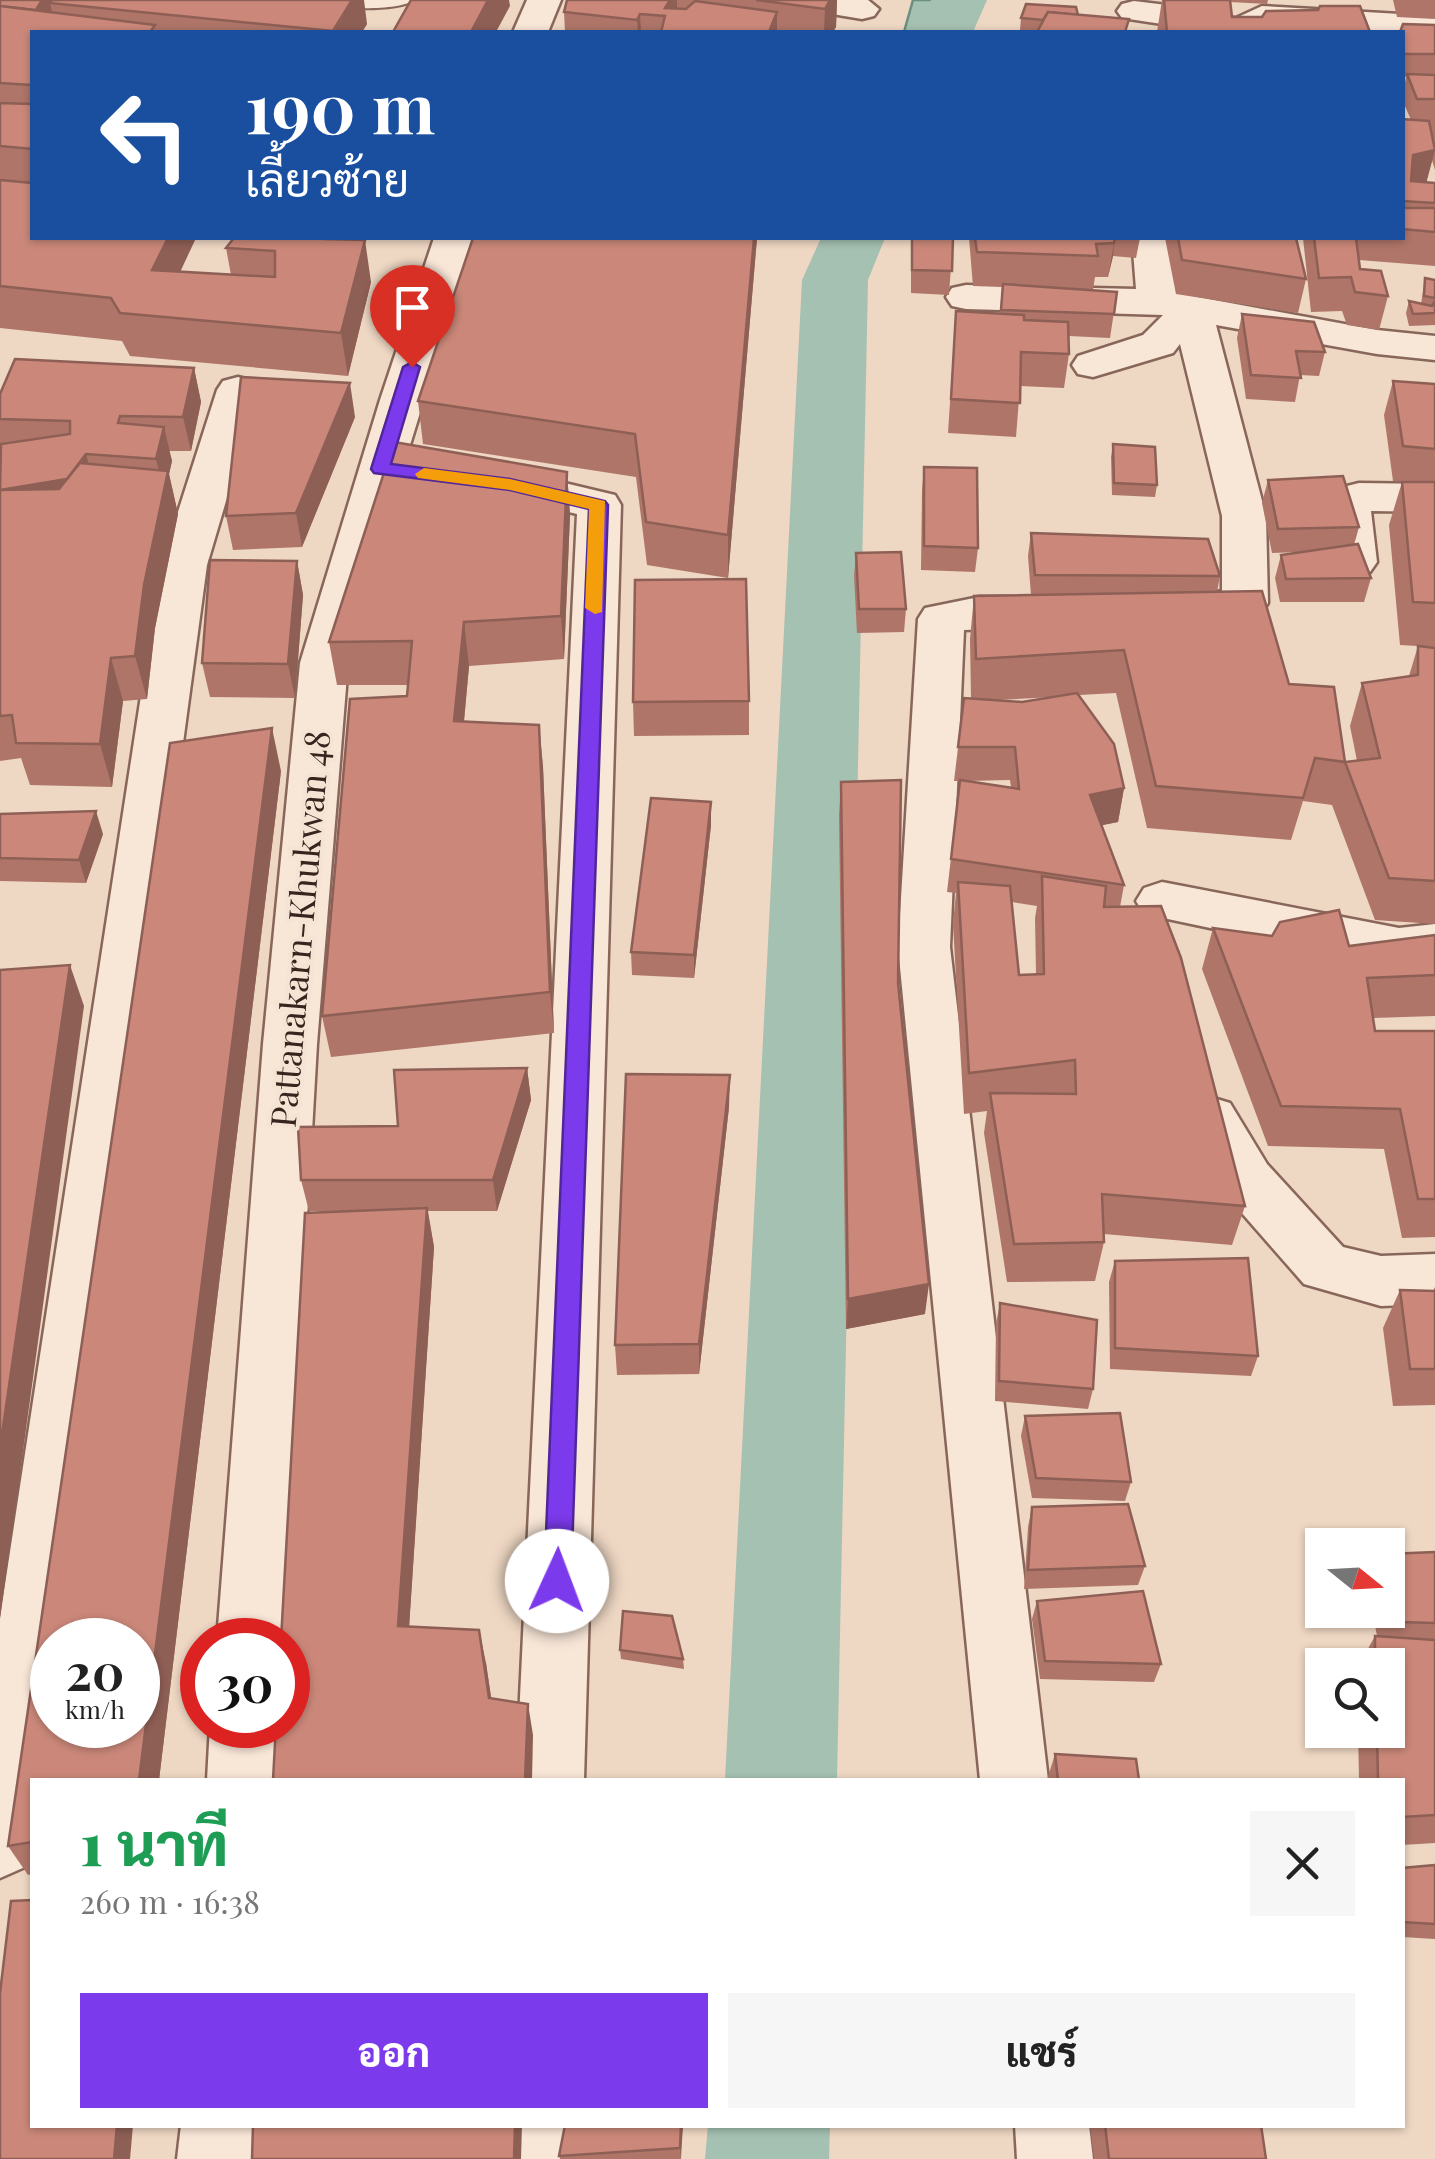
<!DOCTYPE html>
<html lang="th">
<head>
<meta charset="utf-8">
<style>
	body { margin:0; font-family:"Playfair Display",Sarabun,serif; background:#f6f6f6; color:#222; height:100vh; display:flex; flex-direction:column; font-size:38px; white-space:nowrap }
	* { box-sizing:border-box; margin:0 }
	p { font-size:32px; color:#767676 }
	.icon { flex:none; width:55px; height:55px; fill:none; stroke:currentColor; stroke-width:2; stroke-linecap:round; stroke-linejoin:round }
	.map { position:relative; flex:1; overflow:hidden }
	.drawer { position:absolute; left:30px; top:1778px; width:1375px; height:350px; display:flex; flex-direction:column; background:#fff; border-radius:0px; box-shadow:0 2px 8px #0004 }
	.drawer>* { flex:none }
	.hud { position:absolute; left:30px; top:30px; width:1375px; height:210px; border-radius:0px; box-shadow:0 2px 8px #0004; background:#1a4fa0; color:#fff; overflow:hidden }
	.needle { width:65px; rotate:108deg }
	.fabs { position:absolute; left:1305px; top:1528px; display:grid; gap:20px }
	.fabs a { display:grid; place-items:center; width:100px; height:100px; border-radius:0px; background:#fff; box-shadow:0 2px 8px #0004; font-size:50px }
	.speed { position:absolute; left:30px; top:1618px; display:flex; gap:20px; font-size:50px; font-weight:700; text-align:center }
	.speed>* { display:grid; place-content:center; width:130px; height:130px; border-radius:50%; background:#fff; box-shadow:0 2px 8px #0004; line-height:1 }
	.speed small { font-size:25px; font-weight:400 }
	.speed .limit { border:15px solid #d22; background:#fff; color:#111 }
	.pin { position:absolute; display:grid; place-items:center; width:85px; height:85px; color:#fff; margin:-102px -42px; border-radius:50% 50% 50% 0; rotate:-45deg; box-shadow:0 0 10px #0007 }
	.pin .icon { rotate:45deg }
	.me { position:absolute; width:110px; margin:-55px; rotate:2deg; stroke-linejoin:round; filter:drop-shadow(0 0 8px #0008) }
	.turn { display:flex; align-items:center; gap:35px; height:210px; padding:0 50px; font-size:45px }
	.turn .icon { width:130px; height:130px; stroke-width:2.5 }
	.turn b { display:block; font-size:70px; line-height:85px }
	.round { display:grid; place-items:center; flex:none; width:105px; height:105px; border-radius:0px; background:#f6f6f6 }
	.summary { display:flex; align-items:center; justify-content:space-between; height:170px; padding:0 50px }
	h1 { font-size:60px; font-weight:800; line-height:75px; color:#1e9e55 }
	.action { display:flex; gap:20px; margin-top:auto; padding:20px 50px }
	.action a { flex:1; height:115px; border-radius:0px; background:#7c3aed; color:#fff; font-size:40px; font-weight:800; line-height:115px; text-align:center }
	.action a+a { background:#f6f6f6; color:#222 }
	.map>svg:first-child { display:block }
</style>
</head>
<body>
<div class="map">
<svg width="1435" height="2159" viewBox="0 0 1435 2159">
	<rect width="100%" height="100%" fill="#eed7c3"/>
	<path fill="#a5c1b2" stroke="#6c8f7e" stroke-width="2.5" d="M913 0H959L945 32H904Z"/>
	<g fill="none" stroke-linecap="round" stroke-linejoin="round">
		<g fill="#a5c1b2" fill-rule="evenodd">
			<path d="M931 0H987L973 32H917Z"/>
			<path d="M821 238H885L868 280 837 1780H725L802 280Z"/>
			<path d="M708 2125H830L829 2159H705Z"/>
		</g>
		<g stroke="#88675a" stroke-width="4">
			<path id="service" d="M316 0H415C399 11 332 11 316 0Z"/>
		</g>
		<g stroke="#88675a" stroke-width="5">
			<g id="minor">
				<path d="M527 0H561L548 32H513Z"/>
				<path d="M785 0H868L879 9 874 16 862 19 790 7Z"/>
				<path d="M1134 1 1183 7 1198 17 1236 18 1262 6 1435 16V38L1269 27 1262 32H1174L1162 24 1122 18 1117 11 1122 4Z"/>
				<path d="M434 238H474L406 458 510 470 615 495 621 505 584 1780H516L577 514 510 498 398 485 348 663 317 1044 283 1640H217L263 1044 300 663 380 400Z"/>
				<path d="M1132 238H1171L1176 293 1377 330 1435 336V360L1377 354 1216 325 1266 516 1268 603 1261 614 1185 627 1169 623 1162 612 1169 601 1222 591V516L1180 344 1173 353 1093 377 1078 374 1072 365 1078 356 1143 335 1163 315 966 309 952 306 946 297 952 288 966 285 1136 289Z"/>
				<path d="M238 377 253 381 259 390 207 565 62 1640H52V1711L43 1780H32V1848L25 1867 0 1878V1617L161 565 217 390 223 381Z"/>
				<path d="M1359 483 1435 484V512L1371 511 1377 562 1370 572 1340 581 1324 576 1317 566 1324 556 1331 554 1326 506 1343 487Z"/>
				<path d="M979 597H1049L1065 601 1072 612 1065 623 1049 627 964 630 950 947 1048 1780H980L898 947 918 619 925 608Z"/>
				<path d="M1162 882 1399 928 1435 924V964L1399 968 1144 914 1136 901 1144 888Z"/>
				<path d="M1210 1097 1230 1103 1267 1164 1343 1247 1381 1256 1435 1254V1304L1381 1306 1304 1284 1227 1196 1182 1119 1190 1103Z"/>
				<path d="M210 1725H278L275 1780H207Z"/>
				<path d="M181 2125H255L253 2159H177Z"/>
				<path d="M499 2125H573V2159H497Z"/>
				<path d="M1015 2125H1089L1093 2159H1017Z"/>
			</g>
		</g>
		<use href="#service" fill="#f8e6d7" fill-rule="evenodd"/>
		<use href="#minor" fill="#f8e6d7" fill-rule="evenodd"/>
	</g>
	<g fill="#af7569" fill-rule="evenodd">
		<path d="M0 0 367 24 362 32H32V238L180 272 231 275 226 248 234 238H338L371 282 348 376 130 356 122 341 0 328Z"/>
		<path d="M567 0H837L836 27 833 32H565L564 12Z"/>
		<path d="M1162 0H1268L1267 4 1230 2 1232 17 1370 32H1157Z"/>
		<path d="M1393 0H1435V19L1397 17Z"/>
		<path d="M1078 15 1037 32 1020 30 1021 18Z"/>
		<path d="M1435 25V170L1432 160 1426 182 1435 183V266L1359 260 1360 269 1388 296 1379 330 1347 325 1342 311 1311 312 1303 238H1402V119L1411 120 1402 99 1406 77 1402 76V32Z"/>
		<path d="M757 238 728 578 647 565 636 477 423 444 418 401Z"/>
		<path d="M911 238H953L949 295 911 293Z"/>
		<path d="M969 238H1140L1136 258 1113 256 1108 277H1095L1093 290 1117 292 1110 338 1069 336V354L1064 388 1020 386 1016 437 948 433 956 311 1000 313 1002 287 973 286Z"/>
		<path d="M1165 238H1296L1306 279 1298 313 1176 294Z"/>
		<path d="M1425 278 1435 280V325L1409 326 1406 313 1409 301 1421 304Z"/>
		<path d="M1242 314 1325 352 1319 376 1300 375 1295 402 1246 399 1237 338Z"/>
		<path d="M194 368 201 402 191 451H169L172 461 169 474 178 514 155 628 147 699 123 701 112 787 30 785 21 758 0 761V394Z"/>
		<path d="M1393 381 1435 384V647L1400 645 1389 525 1402 482H1418L1393 481 1384 415Z"/>
		<path d="M355 417 302 547 233 550 226 516Z"/>
		<path d="M1113 444 1157 485 1155 497 1112 495 1111 457Z"/>
		<path d="M924 467 978 548 975 572 921 570 922 490Z"/>
		<path d="M567 472 570 515 564 659 469 666 464 721 539 725 543 767 554 1033 331 1057 322 1016 407 696 408 685H337L329 642Z"/>
		<path d="M1268 480 1359 527 1354 545 1371 578 1364 602H1280L1275 578 1281 555 1301 552 1272 553 1262 503Z"/>
		<path d="M1031 533 1220 576 1217 592 1289 684 1345 762 1357 761 1350 726 1362 683 1409 676 1418 646 1435 648V924L1375 920 1332 805 1303 801 1291 840 1147 828 1116 693 1079 695 1124 788 1118 822 1101 825 1124 885 1120 907 1245 1206 1232 1245 1104 1234V1242L1095 1281 1007 1282 984 1133 987 1111 964 1114 953 924 956 893 947 892 960 781H954L964 698H971L970 639 974 596 1031 595 1028 556ZM1054 697 1022 702 997 700ZM1010 780 1011 787 966 781ZM1012 902 1037 906 1035 918 1036 974 1019 975Z"/>
		<path d="M856 553 906 609 904 632 857 633 854 576Z"/>
		<path d="M297 561 303 595 295 698 210 697 202 663Z"/>
		<path d="M749 701V735L634 736 633 702Z"/>
		<path d="M281 771 159 1780H32V1874L28 1875 8 1846Z"/>
		<path d="M841 782 898 983 925 1314 846 1329 839 815Z"/>
		<path d="M711 802V825L694 978 632 975 631 952Z"/>
		<path d="M0 814 103 834 86 883 0 881Z"/>
		<path d="M1213 928 1349 946 1435 935V1016L1373 1018 1375 1031H1435V1237L1402 1238 1384 1149 1268 1146 1202 969Z"/>
		<path d="M527 1068 531 1100 497 1211H428L434 1247 409 1627 486 1663 491 1698 533 1735 273 1780 360 1211H309L301 1180 398 1126Z"/>
		<path d="M729 1107 699 1374 617 1375 615 1345Z"/>
		<path d="M1115 1261 1258 1356 1251 1376 1110 1369 1109 1282Z"/>
		<path d="M1435 1287V1405L1393 1406 1383 1328 1400 1290 1433 1291Z"/>
		<path d="M1000 1303 1093 1389 1088 1409 995 1401 996 1324Z"/>
		<path d="M1025 1416 1131 1482 1125 1501 1032 1498 1021 1436Z"/>
		<path d="M1032 1507 1145 1566 1138 1585 1024 1589 1028 1527Z"/>
		<path d="M1435 1552V1843L1402 1845V1780H1359L1358 1730H1388V1665H1359L1375 1636H1377L1372 1610H1388V1554Z"/>
		<path d="M1037 1601 1161 1664 1154 1682 1040 1679 1032 1619Z"/>
		<path d="M620 1650 683 1659 684 1669 621 1659Z"/>
		<path d="M1055 1754 1139 1780H1047Z"/>
		<path d="M1435 1865V1939L1402 1937V1868Z"/>
		<path d="M683 2125 681 2159H560L559 2156Z"/>
		<path d="M1090 2125H1261L1266 2159H1094Z"/>
	</g>
	<g fill="#8e5f55">
		<path d="M42 0H70L50 3 55 24 36 11Z"/>
		<path d="M352 0H364L367 24 362 32H334Z"/>
		<path d="M488 0H509L510 6 496 32H471Z"/>
		<path d="M670 0H677V31L665 8Z"/>
		<path d="M830 0H837L836 27 833 32H824L825 9Z"/>
		<path d="M777 12V32H769Z"/>
		<path d="M640 14 641 32H638L637 20Z"/>
		<path d="M1435 150 1426 184 1405 189 1413 155Z"/>
		<path d="M168 238H196L161 313 152 270Z"/>
		<path d="M754 238H757L728 578V535Z"/>
		<path d="M1115 238 1113 256 1108 277 1114 243Z"/>
		<path d="M365 240 371 282 348 376 341 333Z"/>
		<path d="M194 368 201 402 191 451 183 417Z"/>
		<path d="M350 383 355 417 302 547 296 513Z"/>
		<path d="M164 427 172 461 169 474 178 514 155 628 147 699 135 656 144 585 164 491 156 459Z"/>
		<path d="M86 454 95 488 0 490Z"/>
		<path d="M567 472 570 515 564 659 561 616Z"/>
		<path d="M297 561 303 595 295 698 288 664Z"/>
		<path d="M464 622 469 666 460 764 454 721Z"/>
		<path d="M111 658 123 701 112 787 100 744Z"/>
		<path d="M539 725 543 767 554 1033 550 992Z"/>
		<path d="M272 728 281 771 159 1780H139Z"/>
		<path d="M1124 788 1118 822 1084 829 1090 795Z"/>
		<path d="M711 802V825L694 978V955Z"/>
		<path d="M96 811 103 834 86 883 79 860Z"/>
		<path d="M70 965 84 1006 0 1619V1448Z"/>
		<path d="M527 1068 531 1100 497 1211 493 1180Z"/>
		<path d="M730 1075 729 1107 699 1374V1344Z"/>
		<path d="M427 1208 434 1247 407 1659 398 1626Z"/>
		<path d="M929 1284 925 1314 846 1329 848 1299Z"/>
		<path d="M479 1630 486 1663 496 1730 489 1698Z"/>
		<path d="M528 1704 533 1735 532 1780H525Z"/>
		<path d="M117 2125H133L130 2159H114Z"/>
		<path d="M515 2125H522L521 2159H514Z"/>
		<path d="M681 2125H683L680 2159V2148Z"/>
	</g>
	<g fill="#cb887a" stroke="#8e5f55" stroke-width="2.5" fill-rule="evenodd">
		<path d="M0 0H42L36 10 0 6Z"/>
		<path d="M52 0H352L333 31 50 3Z"/>
		<path d="M411 0H488L471 32H393Z"/>
		<path d="M567 0H670L665 8 686 9 695 1 777 12 769 32H661L665 16 640 14 637 20 564 12Z"/>
		<path d="M756 0H830L825 9Z"/>
		<path d="M1164 0H1230L1232 17H1262L1266 11 1318 10 1320 6H1360L1370 32H1167Z"/>
		<path d="M1026 4 1076 7 1078 15 1048 12 1043 20 1021 18Z"/>
		<path d="M0 6 155 25 150 32H32V85L0 83Z"/>
		<path d="M1048 12 1129 19 1125 32H1037Z"/>
		<path d="M1403 24 1435 25V54H1402V32H1400Z"/>
		<path d="M1407 74 1435 75V99H1417Z"/>
		<path d="M0 103 32 104V149L0 146Z"/>
		<path d="M1402 119 1429 121 1435 150 1413 155 1411 181 1435 183V203L1402 201Z"/>
		<path d="M0 180 32 183V238H168L152 270 275 277V251L226 248 234 238H326L325 239 365 240 341 333 120 313 111 298 0 286Z"/>
		<path d="M1402 204 1404 208H1435V232L1402 229Z"/>
		<path d="M473 238H754L728 535 646 522 635 434 418 401Z"/>
		<path d="M912 238H953L952 271 912 270Z"/>
		<path d="M975 238H1115L1114 243 1096 244 1098 256 977 252Z"/>
		<path d="M1178 238H1296L1306 279 1182 260Z"/>
		<path d="M1314 238H1356L1360 269 1381 271 1388 296 1355 292 1351 277 1319 278Z"/>
		<path d="M1425 278 1435 280V298L1424 296Z"/>
		<path d="M1003 284 1117 292 1114 314 1001 310Z"/>
		<path d="M1409 301 1432 306 1435 301V313L1413 314Z"/>
		<path d="M956 311 1024 315V320L1068 322 1069 354 1021 352 1020 403 951 399Z"/>
		<path d="M1242 314 1314 322 1325 352 1296 351 1301 378 1251 375Z"/>
		<path d="M15 359 194 368 183 417 120 416 118 423 164 427 156 459 86 454 67 479 0 490 1 444 70 434V421L0 419V394Z"/>
		<path d="M241 377 350 383 296 513 226 516Z"/>
		<path d="M1393 381 1435 384V449L1403 446Z"/>
		<path d="M394 442 567 472 561 616 464 622 454 721 539 725 550 992 322 1016 350 699 407 696 412 641 329 642Z"/>
		<path d="M1113 444 1155 447 1157 485 1114 483Z"/>
		<path d="M80 463 168 471 144 585 135 656 111 658 100 744 16 743 12 715 0 716V490L59 489Z"/>
		<path d="M924 467 977 468 978 548 924 546Z"/>
		<path d="M1343 476 1359 527 1278 529 1268 480Z"/>
		<path d="M1402 482H1435V603L1413 602Z"/>
		<path d="M1031 533 1208 539 1220 576 1035 575Z"/>
		<path d="M1358 544 1371 578 1286 579 1281 555Z"/>
		<path d="M901 552 906 609H859L856 553Z"/>
		<path d="M210 560 297 561 288 664 202 663Z"/>
		<path d="M746 579 749 701 633 702 635 580Z"/>
		<path d="M1262 591 1289 684 1334 687 1345 762 1315 758 1303 798 1156 786 1124 650 976 659 974 596Z"/>
		<path d="M1418 646 1435 648V881L1389 878 1345 762 1380 758 1362 683 1418 675Z"/>
		<path d="M1077 693 1114 744 1124 788 1090 795 1124 885 951 859 960 780 1019 789 1015 747H958L964 698 1022 702Z"/>
		<path d="M272 728 139 1780H32V1842L8 1846 170 743ZM52 1640H138V1725H52Z"/>
		<path d="M901 780 898 983 929 1284 848 1299 841 782Z"/>
		<path d="M651 798 711 802 694 955 631 952Z"/>
		<path d="M96 811 79 860 0 858V814Z"/>
		<path d="M1042 876 1106 886 1104 907 1161 906 1181 958 1245 1206 1102 1194 1104 1242 1014 1244 990 1093 1076 1094 1075 1060 969 1073 958 882 1010 886 1019 975 1044 974Z"/>
		<path d="M1339 910 1349 946 1435 935V975L1367 978 1375 1031H1435V1199H1418L1400 1109 1281 1106 1213 928 1272 936 1280 922Z"/>
		<path d="M70 965 0 1448V970Z"/>
		<path d="M527 1068 493 1180H301L298 1127 398 1126 394 1070Z"/>
		<path d="M626 1074 730 1075 699 1344 615 1345Z"/>
		<path d="M427 1208 398 1626 479 1630 489 1698 528 1704 525 1780H273L276 1725H288V1640H281L305 1213Z"/>
		<path d="M1248 1258 1258 1356 1115 1348V1261Z"/>
		<path d="M1400 1290 1435 1291V1369H1410Z"/>
		<path d="M1000 1303 1097 1320 1093 1389 999 1381Z"/>
		<path d="M1120 1413 1131 1482 1036 1478 1025 1416Z"/>
		<path d="M1128 1504 1145 1566 1028 1570 1032 1507Z"/>
		<path d="M1435 1552V1623L1399 1622 1388 1564V1554Z"/>
		<path d="M1143 1591 1161 1664 1045 1661 1037 1601Z"/>
		<path d="M623 1611 672 1616 683 1659 620 1650Z"/>
		<path d="M1375 1636 1435 1640V1815L1402 1817V1780H1378L1377 1730H1388V1665H1375Z"/>
		<path d="M1055 1754 1136 1759 1139 1780H1058Z"/>
		<path d="M1435 1865V1924L1402 1922V1868Z"/>
		<path d="M32 1900V2125H117L114 2159H0V1993L11 1901Z"/>
		<path d="M253 2125H515L514 2159H252Z"/>
		<path d="M565 2125H681L680 2148 559 2156Z"/>
		<path d="M1105 2125H1261L1266 2159H1109Z"/>
	</g>
	<path fill="#7c3aed" stroke="#51269a" stroke-width="2.5" d="M412 362 420 367 391 464 510 479 605 501 608 505 571 1581 567 1589 557 1593 548 1589 544 1581 589 509 510 490 374 473 371 469 403 367Z"/>
	<path fill="#f59e0b" d="M424 468 510 479 605 501 602 612 595 614 585 608 589 509 510 490 418 478 415 474Z"/>
	<g text-anchor="middle" stroke-width="8" stroke-linejoin="round" paint-order="stroke">
		<g font-size="35" fill="#38241e" stroke="#f5e3d3">
			<text transform="translate(301 929) rotate(-85)" y="12">Pattanakarn-Khukwan 48</text>
		</g>
	</g>
</svg>
<div class="fabs">
<a><svg class="needle" viewBox="-14 -14 28 28"><path d="M0-13l5 13h-10z" fill="#e53935"/><path d="M0 13l5-13h-10z" fill="#767676"/></svg></a>
<a><svg class="icon" aria-label="search" viewBox="0 0 24 24"><circle cx="10" cy="10" r="6"/><path d="M15 15l6 6"/></svg></a>
</div>
<div class="speed"><div>20<small>km/h</small></div><div class="limit">30</div></div>
<div class="pin" style="left:412px;top:367px;background:#d93025"><svg class="icon" aria-label="arrive" viewBox="0 0 24 24"><path d="M6 21V4h12l-3 4 3 4H6"/></svg></div>
<svg class="me" style="left:557px;top:1581px" viewBox="-20 -20 40 40"><circle r="19" fill="#fff"/><path d="M0-13L10 11 0 6-10 11z" fill="#7c3aed"/></svg>
<div class="hud">
<div class="turn"><svg class="icon" aria-label="left" viewBox="0 0 24 24"><path d="M17 20v-9H6M10 6l-5 5 5 5"/></svg><div><b>190 m</b>เลี้ยวซ้าย</div></div>
</div>
<section class="drawer">
<div class="summary"><div><h1>1 นาที</h1><p>260 m · 16:38</p></div><a class="round"><svg class="icon" aria-label="close" viewBox="0 0 24 24"><path d="M6 6l12 12M18 6L6 18"/></svg></a></div>
<div class="action"><a>ออก</a><a>แชร์</a></div>
</section>
</div>
</body>
</html>
